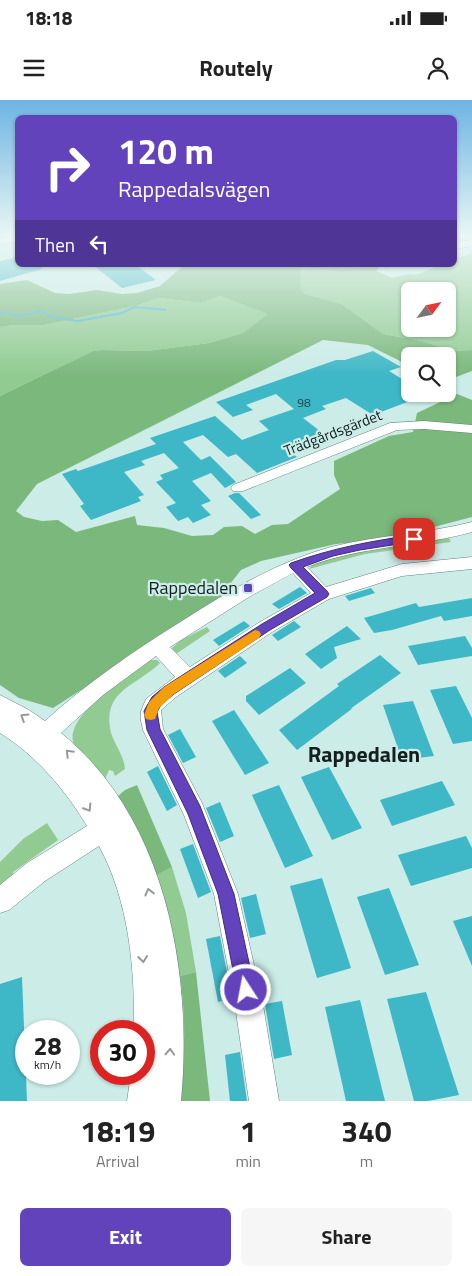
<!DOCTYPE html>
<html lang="en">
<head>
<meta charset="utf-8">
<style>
	body { margin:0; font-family:"Titillium Web",sans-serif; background:#f6f6f6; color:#222; height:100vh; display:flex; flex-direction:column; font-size:19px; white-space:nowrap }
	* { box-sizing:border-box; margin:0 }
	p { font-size:16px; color:#767676 }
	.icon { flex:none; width:28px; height:28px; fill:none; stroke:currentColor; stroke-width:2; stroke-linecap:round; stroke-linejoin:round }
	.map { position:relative; height:1001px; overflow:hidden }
	.panel { display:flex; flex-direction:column; background:#fff; flex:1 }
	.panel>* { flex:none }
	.guide { position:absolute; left:15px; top:15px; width:442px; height:152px; border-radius:8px; box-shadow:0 1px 4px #0004; background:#6343bc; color:#fff; overflow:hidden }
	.needle { width:32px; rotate:57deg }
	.buttons { position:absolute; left:401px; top:182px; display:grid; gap:10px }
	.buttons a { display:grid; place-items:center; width:55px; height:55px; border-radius:8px; background:#fff; box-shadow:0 1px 4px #0004; font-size:25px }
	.speed { position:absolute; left:15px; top:920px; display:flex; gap:10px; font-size:25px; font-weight:700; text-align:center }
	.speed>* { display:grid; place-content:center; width:65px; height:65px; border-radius:50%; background:#fff; box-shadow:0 1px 4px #0004; line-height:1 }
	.speed small { font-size:12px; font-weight:400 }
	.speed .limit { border:8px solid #d22; background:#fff; color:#111 }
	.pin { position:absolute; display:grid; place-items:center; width:42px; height:42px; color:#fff; margin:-21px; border-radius:10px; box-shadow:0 2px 8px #0006 }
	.me { position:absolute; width:55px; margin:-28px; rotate:349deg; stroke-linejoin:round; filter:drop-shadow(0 0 4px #0008) }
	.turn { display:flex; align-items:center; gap:18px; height:105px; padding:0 20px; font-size:22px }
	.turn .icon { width:65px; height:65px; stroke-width:2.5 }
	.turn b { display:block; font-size:35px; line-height:42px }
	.then { display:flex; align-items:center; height:48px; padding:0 20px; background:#0003; gap:10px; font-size:19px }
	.eta { display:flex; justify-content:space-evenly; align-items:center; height:85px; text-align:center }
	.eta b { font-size:30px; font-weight:700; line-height:35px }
	.primary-button { display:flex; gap:10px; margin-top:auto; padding:10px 20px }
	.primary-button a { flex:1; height:58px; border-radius:8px; background:#6343bc; color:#fff; font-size:20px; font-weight:700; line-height:58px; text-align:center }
	.primary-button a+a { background:#f6f6f6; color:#222 }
	.status { display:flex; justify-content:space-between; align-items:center; height:35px; padding:0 25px; background:#fff; direction:ltr }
	.status svg { height:14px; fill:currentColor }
	header { display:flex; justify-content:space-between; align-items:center; height:65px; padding:0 20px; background:#fff; font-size:22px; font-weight:700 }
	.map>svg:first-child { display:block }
</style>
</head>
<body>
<div class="status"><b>18:18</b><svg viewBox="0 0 49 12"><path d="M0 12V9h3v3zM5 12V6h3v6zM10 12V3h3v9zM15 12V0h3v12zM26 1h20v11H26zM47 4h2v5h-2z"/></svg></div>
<header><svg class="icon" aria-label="menu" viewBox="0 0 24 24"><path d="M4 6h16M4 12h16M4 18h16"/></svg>Routely<svg class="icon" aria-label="person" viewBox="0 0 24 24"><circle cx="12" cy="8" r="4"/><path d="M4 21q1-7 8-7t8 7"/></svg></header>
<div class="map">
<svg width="472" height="1001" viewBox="0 0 472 1001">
	<rect width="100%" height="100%" fill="#cbece7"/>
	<g fill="#91cb91" fill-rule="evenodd">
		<path d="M472 153V250L454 251 422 241 383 234 342 204 305 194 299 189 301 169 306 168 340 172 376 171 392 178 410 174 416 175 441 165H455V159ZM410 191H448V229H410Z"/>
		<path d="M220 196 269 214 243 233 209 243 147 251 101 250 93 251 0 296V227L15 225H44L135 206 159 198 201 203Z"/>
		<path d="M449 438 451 442 365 454 309 469 313 464 318 462 359 451Z"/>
		<path d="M207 527 210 531 176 554 172 548 181 540Z"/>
		<path d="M150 560H157L160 563C137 586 101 590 111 633 115 645 124 656 125 669L115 676 113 671 109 670 104 682 74 645C62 616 130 574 150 560Z"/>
		<path d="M47 723 58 740 13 772V777L0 789V762L23 739Z"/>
		<path d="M172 767 186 813 196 872 180 876 169 816 157 775Z"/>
	</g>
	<g fill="#7bb87c">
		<path d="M184 165H378L379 168 376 171 340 172 305 168 301 169 300 189 305 194 342 204 383 234 422 241 454 251 472 250V271L448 280V256H410V266L368 245 323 240 37 384 16 411 24 417 42 421 58 420 76 432 135 416 137 425 164 428 192 436 213 435 224 427 242 426 255 434 272 425 288 424 340 389 334 375V361L389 336 413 332 417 313 457 294 472 300V417L388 439 336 444 261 461 241 470 226 489V493L188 521 53 608 19 598 0 585V296L93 251 101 250 147 251 209 243 243 233 268 214 220 196 201 203 159 198 135 206 44 225H15L0 227V184L27 180 55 193 69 194 97 190 122 194 137 193 160 186Z"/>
		<path d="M137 685 172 767 157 775 144 744 117 697 125 690Z"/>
		<path d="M196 872 210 1001H180C185 960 186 917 180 876Z"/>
	</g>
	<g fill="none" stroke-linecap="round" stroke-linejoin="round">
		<path stroke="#54b4db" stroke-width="2" d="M0 214 5 212 20 216 40 211 56 218 78 221 122 213 134 207 166 210"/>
	</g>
	<g fill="#3eb7c6">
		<path d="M18 157V165H41L42 169 0 181V161Z"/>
		<path d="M93 165H136L156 180 122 188Z"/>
		<path d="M373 251 401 267 389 271 410 284V301L373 315 346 298 322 306 326 309 303 318 329 338 291 352 297 357 257 373 236 354 228 357 203 335 183 342 201 360 210 356 236 382 225 388 211 373 192 381 211 401 201 405 211 415 193 423 188 417 178 421 166 407 176 403 156 382 163 379 160 375 179 368 164 353 141 361 145 365 124 372 144 395 138 397 141 401 91 420 80 406 84 404 62 374 76 369 78 371 156 344 150 338 215 316 242 340 269 330 259 321 294 309 276 294 246 305 253 310 233 317 216 302 336 260H345Z"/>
		<path d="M235 393H239L261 415 251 419 228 396Z"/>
		<path d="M300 487 307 493 279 509 272 504Z"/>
		<path d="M371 488 375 493 349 501 345 496Z"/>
		<path d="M472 498V516L444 521 441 516 392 530 374 533 364 518 416 503 419 507Z"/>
		<path d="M244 521 250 526 219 546 213 540Z"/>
		<path d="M294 521 301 527 278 541 272 535Z"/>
		<path d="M347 526 361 539 334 547 337 558 321 569 305 554Z"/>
		<path d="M465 536 472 548V556L418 565 408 546Z"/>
		<path d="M380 555 401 573 350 609 353 608 297 650 279 630 339 586 337 584Z"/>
		<path d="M240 556 247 563 225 578 218 571Z"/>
		<path d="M290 568 306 583 259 615 246 601V596Z"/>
		<path d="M456 586 472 618V641L453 644 430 590Z"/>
		<path d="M413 601 434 656 402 660 383 605Z"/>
		<path d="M234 610 269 663 245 675 212 621Z"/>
		<path d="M180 629 196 657 183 663 168 635Z"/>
		<path d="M158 666 177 705 167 711 147 672Z"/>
		<path d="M329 667 362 728 332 740 301 677Z"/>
		<path d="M442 681 455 705 392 726 380 700Z"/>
		<path d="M279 685 313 756 285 768 252 695Z"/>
		<path d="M220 702 234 736 220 742 206 708Z"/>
		<path d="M466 736 472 748V768L411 786 398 755Z"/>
		<path d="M193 744 211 792 198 798 180 749Z"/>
		<path d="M322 778 351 868 317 878 290 786Z"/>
		<path d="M389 788 419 865 385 875 357 797Z"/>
		<path d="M256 794 266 834 250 838 241 798Z"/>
		<path d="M472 816V866L453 821Z"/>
		<path d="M220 836 232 898 218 902 206 839Z"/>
		<path d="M22 877 27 1001H0V884Z"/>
		<path d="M426 892 459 995 428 1001H414L387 899Z"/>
		<path d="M360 900 385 1001H346L325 907Z"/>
		<path d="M282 901 292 955 274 959 265 904Z"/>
		<path d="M240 952 247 1001H230L225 955Z"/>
	</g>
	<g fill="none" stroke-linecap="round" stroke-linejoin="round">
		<g stroke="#65837f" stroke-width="1">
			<g id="minor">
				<path d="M18 136V141L0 144V138Z"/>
				<path d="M472 140V146L455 149V143Z"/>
				<path d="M381 165H393L388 168Z"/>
				<path d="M424 321 472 325V333L424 329 397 330 243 391H233L231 388 233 385 390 323Z"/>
				<path d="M472 422V432C418 447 360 446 307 467L326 487 402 464 472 457V469L402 476 329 499 272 532 176 597 161 610 163 629 202 703 238 794 263 905 279 1001H249L235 905 214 794 184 715 143 630 141 621V611L146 599 175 577 156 556 103 595 61 633C166 718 193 872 181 1001H127L131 974H144V931H134C135 869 129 801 99 746L45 781 9 810 0 813V785L27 763 87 726C66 691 36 655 0 633V595L29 610 45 621C88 582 134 551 182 521 229 491 277 462 331 447 377 435 426 434 472 422ZM293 473 311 493 260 522 190 567 170 547 249 497Z"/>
			</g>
		</g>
		<use href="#minor" fill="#fff" fill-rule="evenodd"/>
	</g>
	<defs><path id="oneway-chevron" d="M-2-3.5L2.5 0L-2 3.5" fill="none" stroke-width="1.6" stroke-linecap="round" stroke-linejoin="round" transform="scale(1.25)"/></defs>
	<g stroke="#959b9a">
		<use href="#oneway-chevron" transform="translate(24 617) rotate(-148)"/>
		<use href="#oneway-chevron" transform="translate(69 653) rotate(-135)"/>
		<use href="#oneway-chevron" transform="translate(88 708) rotate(58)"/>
		<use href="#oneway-chevron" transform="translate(149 792) rotate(-104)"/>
		<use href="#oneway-chevron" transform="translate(143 859) rotate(83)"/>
		<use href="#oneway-chevron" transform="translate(170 952) rotate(-87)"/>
	</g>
	<linearGradient id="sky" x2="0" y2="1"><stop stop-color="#6db4e3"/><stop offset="0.49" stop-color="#e8f6f4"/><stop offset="1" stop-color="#e8f6f4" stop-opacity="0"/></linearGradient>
	<rect width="472" height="276" fill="url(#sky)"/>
	<path fill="#6343bc" stroke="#402c7a" d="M414 435 420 439 418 441 360 450 333 456 303 467 327 491 329 494 327 497 270 530 174 594 161 605 157 612 160 629 200 706 234 794 255 890 252 896 246 899 240 896 237 890 218 794 188 714 147 630 144 611 152 597 164 587 262 524 315 493 291 468 289 465 291 463C333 448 371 441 414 435Z"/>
	<path fill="#f59e0b" d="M255 530 259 531 261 534 259 538 174 594 159 608 155 619 151 620 146 619 144 615 149 602 164 587Z"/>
	<rect fill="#6343bc" stroke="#cbece7" stroke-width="2" x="243" y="483" width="10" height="10" rx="2.5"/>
	<g text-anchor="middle" stroke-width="4.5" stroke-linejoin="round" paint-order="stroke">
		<g font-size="12" fill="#1e4649">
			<text x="304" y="307">98</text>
		</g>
		<g font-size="15" fill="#14201f" stroke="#cbece7">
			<text transform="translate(333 333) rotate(-21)" y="5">Trädgårdsgärdet</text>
		</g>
		<g font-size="18" fill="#14201f" stroke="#cbece7" text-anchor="end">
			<text x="238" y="494">Rappedalen</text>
		</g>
		<g font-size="22" font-weight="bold" fill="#14201f" stroke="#cbece7">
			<text x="364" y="662">Rappedalen</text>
		</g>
	</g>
</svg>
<div class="buttons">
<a><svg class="needle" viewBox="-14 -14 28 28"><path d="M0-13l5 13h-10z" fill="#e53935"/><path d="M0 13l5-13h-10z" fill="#767676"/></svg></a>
<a><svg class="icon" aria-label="search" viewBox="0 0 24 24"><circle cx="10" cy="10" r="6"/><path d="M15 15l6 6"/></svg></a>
</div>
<div class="speed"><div>28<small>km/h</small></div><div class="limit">30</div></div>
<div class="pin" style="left:414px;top:439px;background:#d93025"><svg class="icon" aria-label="arrive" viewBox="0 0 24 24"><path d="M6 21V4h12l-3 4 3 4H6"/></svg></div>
<svg class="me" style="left:246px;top:890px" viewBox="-20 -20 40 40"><circle r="17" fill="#6343bc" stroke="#fff" stroke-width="3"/><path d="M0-11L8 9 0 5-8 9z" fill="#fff"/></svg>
<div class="guide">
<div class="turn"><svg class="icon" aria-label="right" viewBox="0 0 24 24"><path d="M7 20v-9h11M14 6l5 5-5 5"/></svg><div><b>120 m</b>Rappedalsvägen</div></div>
<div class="then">Then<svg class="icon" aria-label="left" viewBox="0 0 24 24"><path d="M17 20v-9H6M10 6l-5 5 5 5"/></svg></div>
</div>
</div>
<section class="panel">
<div class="eta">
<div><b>18:19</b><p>Arrival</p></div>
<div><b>1</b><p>min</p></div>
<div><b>340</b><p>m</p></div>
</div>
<div class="primary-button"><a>Exit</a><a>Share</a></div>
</section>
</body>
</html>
